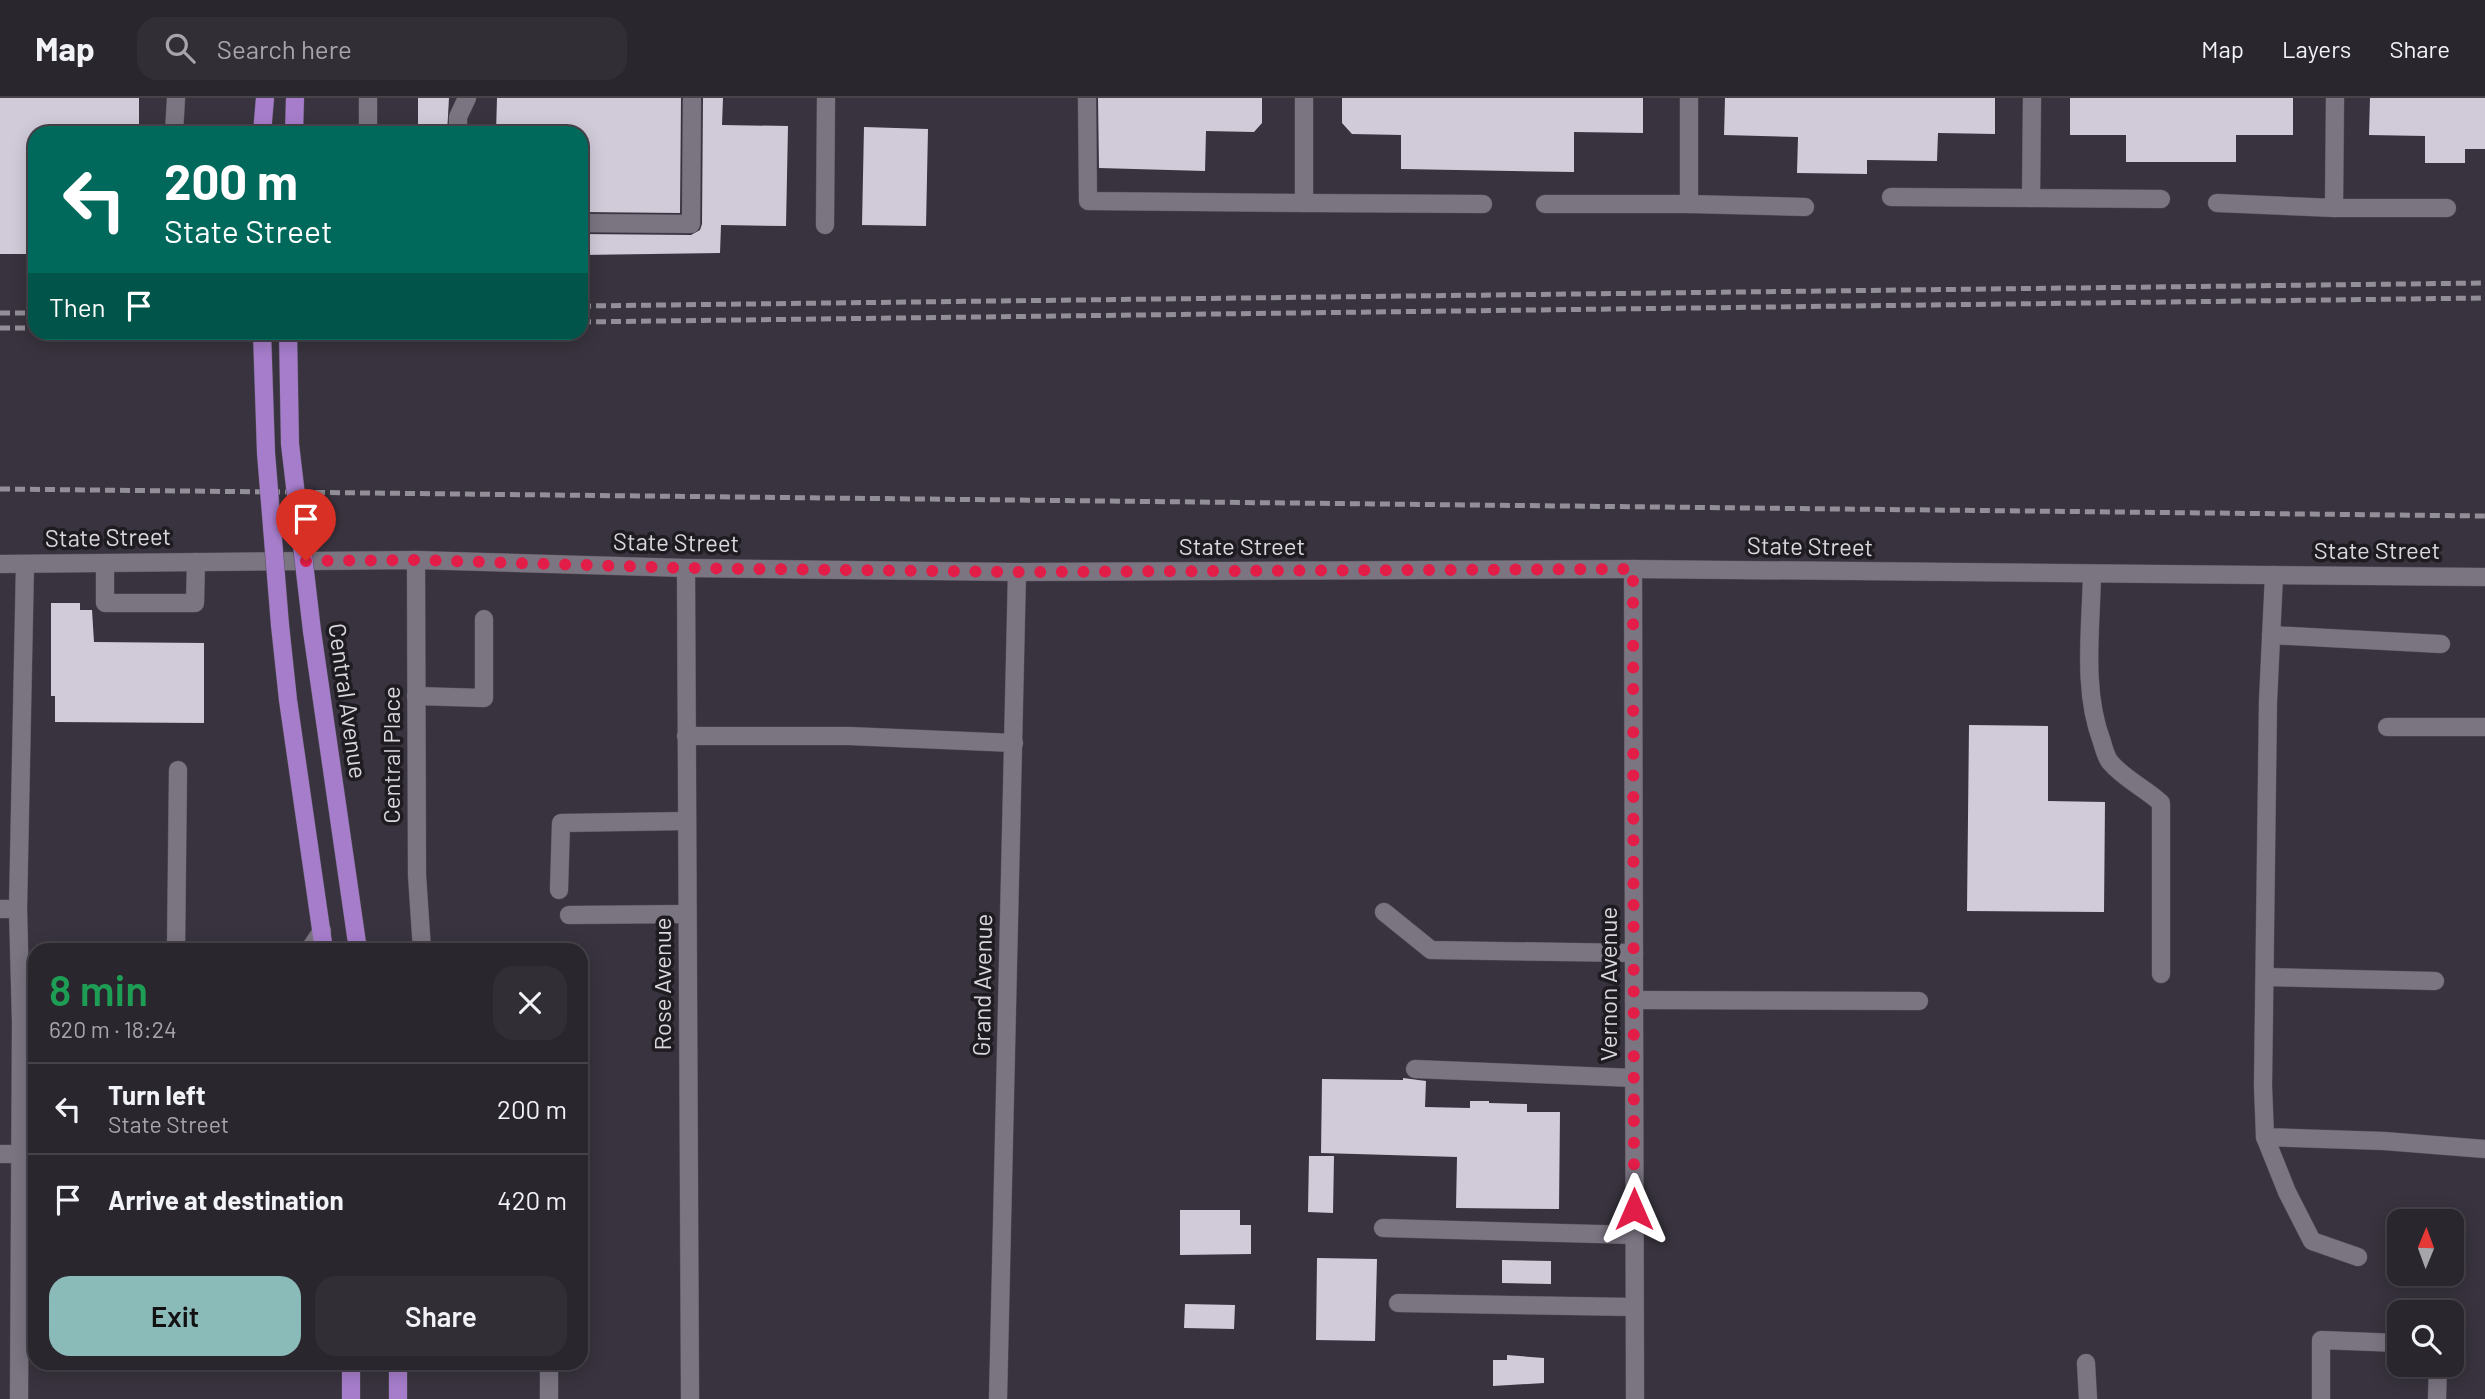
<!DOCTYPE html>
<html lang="en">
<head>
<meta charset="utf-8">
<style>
	body { margin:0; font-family:Barlow,sans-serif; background:#322e36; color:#f1f3f6; height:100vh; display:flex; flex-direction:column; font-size:26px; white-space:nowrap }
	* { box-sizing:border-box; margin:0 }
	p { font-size:23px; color:#a5a5aa }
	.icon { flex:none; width:38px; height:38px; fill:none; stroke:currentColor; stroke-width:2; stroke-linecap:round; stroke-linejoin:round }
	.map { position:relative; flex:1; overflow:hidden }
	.side { position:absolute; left:28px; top:845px; width:560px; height:427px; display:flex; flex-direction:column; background:#2a262e; border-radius:21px; box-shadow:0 4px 18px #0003,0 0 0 2px #46434a }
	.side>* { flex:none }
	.banner { position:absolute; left:28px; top:28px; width:560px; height:214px; border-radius:21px; box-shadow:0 4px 18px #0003,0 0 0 2px #46434a; background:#00695c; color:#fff; overflow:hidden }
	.needle { width:46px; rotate:1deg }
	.buttons { position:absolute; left:2387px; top:1111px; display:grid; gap:14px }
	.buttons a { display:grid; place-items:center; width:77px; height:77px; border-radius:14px; background:#2a262e; box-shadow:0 4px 18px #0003,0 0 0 2px #46434a; font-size:35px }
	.pin { position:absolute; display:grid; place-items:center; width:60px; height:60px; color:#fff; margin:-72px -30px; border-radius:50% 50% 50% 0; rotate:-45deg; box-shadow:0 0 7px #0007 }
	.pin .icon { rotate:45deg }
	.me { position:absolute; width:77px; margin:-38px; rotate:0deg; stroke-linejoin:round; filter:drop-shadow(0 0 5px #0008) }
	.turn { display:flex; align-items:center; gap:24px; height:147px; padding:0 21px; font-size:32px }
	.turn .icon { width:91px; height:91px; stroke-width:2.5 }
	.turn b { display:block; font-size:49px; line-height:60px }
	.then { display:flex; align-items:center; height:66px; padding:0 21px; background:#0003; gap:14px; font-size:26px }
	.round { display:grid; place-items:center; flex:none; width:74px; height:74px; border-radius:21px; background:#322e36 }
	.head { display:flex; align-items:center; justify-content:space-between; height:119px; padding:0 21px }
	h1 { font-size:42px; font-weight:600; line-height:52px; color:#1e9e55 }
	.action { display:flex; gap:14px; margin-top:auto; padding:14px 21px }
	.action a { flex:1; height:80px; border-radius:21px; background:#8bbbb9; color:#111; font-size:28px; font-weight:600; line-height:80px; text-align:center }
	.action a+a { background:#322e36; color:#f1f3f6 }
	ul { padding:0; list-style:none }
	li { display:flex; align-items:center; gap:21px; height:91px; padding:0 21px; border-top:2px solid #46434a }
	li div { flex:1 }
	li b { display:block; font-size:26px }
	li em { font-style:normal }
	header { display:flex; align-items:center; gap:42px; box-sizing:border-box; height:98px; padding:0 35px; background:#2a262e; border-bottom:2px solid #46434a }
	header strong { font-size:33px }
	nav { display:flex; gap:38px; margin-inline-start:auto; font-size:24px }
	.search { width:490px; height:63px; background:#322e36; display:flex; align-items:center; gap:18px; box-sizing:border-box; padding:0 24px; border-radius:21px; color:#a5a5aa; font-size:26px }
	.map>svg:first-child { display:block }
</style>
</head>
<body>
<header>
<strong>Map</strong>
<div class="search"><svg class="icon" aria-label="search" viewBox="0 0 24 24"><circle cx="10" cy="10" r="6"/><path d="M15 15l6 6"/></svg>Search here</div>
<nav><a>Map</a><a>Layers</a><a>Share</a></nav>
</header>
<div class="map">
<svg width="2485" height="1301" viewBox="0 0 2485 1301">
	<rect width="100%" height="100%" fill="#38333e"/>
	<g fill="#d1cbd9">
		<path d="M0 0H139V35H35V156H0Z"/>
		<path d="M418 0H449L447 35H418Z"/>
		<path d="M497 0H681L680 115 581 114V35H496Z"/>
		<path d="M703 0H723L722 27 788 28 786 128 721 127 720 155 581 157V136L691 137 700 132 702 126Z"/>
		<path d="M1098 0H1262V25L1254 34 1206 33 1205 73 1099 70Z"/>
		<path d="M1342 0H1643V35L1574 34V74L1401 71V37L1352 36 1342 25Z"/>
		<path d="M1725 0H1995V36L1938 35 1937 63 1867 62V76L1797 75 1798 39 1724 37Z"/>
		<path d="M2070 0H2293V37H2236V64H2126V37H2070Z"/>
		<path d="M2370 0H2485V51H2465V65H2425V38L2369 37Z"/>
		<path d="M864 29 928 31 926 128 862 127Z"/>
		<path d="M51 505H80V512H92L94 544 204 545V625L55 624V598H51Z"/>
		<path d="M1969 627 2048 628V703L2105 704 2104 814 1967 813Z"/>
		<path d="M1403 980 1426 983 1425 1009 1470 1010V1003H1489V1005L1527 1006V1014H1560L1559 1111 1456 1110 1457 1059 1321 1055 1322 981 1403 982Z"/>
		<path d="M1309 1058H1334L1333 1115 1308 1114Z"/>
		<path d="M1180 1112H1240V1127H1251V1156L1180 1157Z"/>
		<path d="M1317 1160 1377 1161 1375 1243 1316 1242Z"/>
		<path d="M1502 1162 1551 1163V1186L1502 1185Z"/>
		<path d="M1185 1206 1235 1207 1234 1231 1184 1230Z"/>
		<path d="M1507 1257 1544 1260V1285L1493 1288V1262H1507Z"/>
	</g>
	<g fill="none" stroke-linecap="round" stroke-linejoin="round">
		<g stroke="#545059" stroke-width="19">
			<g id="minor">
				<path d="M1087 0 1088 103 1304 105V0"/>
				<path d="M1689 0V106L1805 109"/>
				<path d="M2032 0 2031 100 2161 101"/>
				<path d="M174 35 176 0"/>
				<path d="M368 35V0"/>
				<path d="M458 35V19L467 0"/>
				<path d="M1891 99 2031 100"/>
				<path d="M1304 105 1483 106"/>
				<path d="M2217 105 2334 110 2335 0"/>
				<path d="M1545 106H1689"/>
				<path d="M2334 110H2447"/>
				<path d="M581 125 691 126 692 0"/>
				<path d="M825 127 826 0"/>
				<path d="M416 462 417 777 422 852"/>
				<path d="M105 465V505H195L196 464"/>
				<path d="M0 466 416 462 686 470 1017 474 1633 471 2485 479"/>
				<path d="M686 470 690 1301"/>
				<path d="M1633 471 1635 1301"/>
				<path d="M2092 476C2091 531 2082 592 2102 644 2104 651 2106 659 2110 664 2124 681 2145 690 2161 705V876"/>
				<path d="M2274 477 2268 603 2263 988 2265 1039 2384 1043 2485 1051"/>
				<path d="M2271 537 2441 546"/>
				<path d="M416 598 484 600V521"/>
				<path d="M2387 629H2485"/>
				<path d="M686 638H849L1014 645"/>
				<path d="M559 792 561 725 687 723"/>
				<path d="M0 811H18"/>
				<path d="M1384 814 1431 852 1634 855"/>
				<path d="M569 817 687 816"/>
				<path d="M176 852 178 672"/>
				<path d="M309 852 322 833"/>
				<path d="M2265 879 2435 883"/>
				<path d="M1634 902 1919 903"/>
				<path d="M1415 971 1634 980"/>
				<path d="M2265 1039 2287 1094 2312 1143 2358 1159"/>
				<path d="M0 1056H20"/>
				<path d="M1383 1130 1634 1137"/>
				<path d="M1398 1205 1634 1209"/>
				<path d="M2086 1265 2088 1301"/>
				<path d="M19 1301 21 924 18 811 25 466"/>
				<path d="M549 1301V1265"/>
				<path d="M998 1301 1017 474"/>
				<path d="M2321 1301V1242L2399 1245"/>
				<path d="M2437 1301 2438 1267"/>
			</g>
		</g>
		<g stroke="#545059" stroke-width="19">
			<g id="major">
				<path d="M262 35 265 0"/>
				<path d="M294 35 295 0"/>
				<path d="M280 527 288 602 324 852"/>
				<path d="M312 533 358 852"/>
				<path d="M398 1265V1301"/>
				<path d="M351 1301V1265"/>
			</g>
		</g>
		<use href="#minor" stroke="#7b7582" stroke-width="18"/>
		<use href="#major" stroke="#a67dcb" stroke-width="18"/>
		<g stroke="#938f98" stroke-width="5" stroke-dasharray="10 5" stroke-linecap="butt">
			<path d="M581 208 2485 185"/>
			<path d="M0 215H35"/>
			<path d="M581 224 2485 200"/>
			<path d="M0 230H35"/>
			<path d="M0 391 2485 418"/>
		</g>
		<g stroke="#545059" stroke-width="19" stroke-linecap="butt">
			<g id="major-bridge">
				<path d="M262 234 266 355 280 527"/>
				<path d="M288 234 290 346 312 533"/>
			</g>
		</g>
		<use href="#major-bridge" stroke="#a67dcb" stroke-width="18"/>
	</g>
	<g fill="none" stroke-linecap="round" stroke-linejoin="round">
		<path stroke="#e11d48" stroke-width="12" stroke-dasharray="0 21.6" d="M306 463 416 462 685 470 1017 474 1633 471 1634 1111"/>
	</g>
	<g text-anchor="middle" stroke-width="7" stroke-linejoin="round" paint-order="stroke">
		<g font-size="24" fill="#dad7de" stroke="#1e1c21">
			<text transform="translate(108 440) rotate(-1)" y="8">State Street</text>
			<text transform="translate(676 445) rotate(1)" y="8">State Street</text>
			<text x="1242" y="457">State Street</text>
			<text transform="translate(1810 449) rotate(1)" y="8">State Street</text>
			<text x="2377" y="461">State Street</text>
			<text transform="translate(347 603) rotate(82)" y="8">Central Avenue</text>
			<text transform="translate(392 657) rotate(-90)" y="8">Central Place</text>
			<text transform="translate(663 886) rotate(-90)" y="8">Rose Avenue</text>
			<text transform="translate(1609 886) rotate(-90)" y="8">Vernon Avenue</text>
			<text transform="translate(983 887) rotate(-89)" y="8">Grand Avenue</text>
		</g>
	</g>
</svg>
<div class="buttons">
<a><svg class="needle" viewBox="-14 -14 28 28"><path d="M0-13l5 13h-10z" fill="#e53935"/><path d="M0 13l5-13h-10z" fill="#a5a5aa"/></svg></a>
<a><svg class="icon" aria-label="search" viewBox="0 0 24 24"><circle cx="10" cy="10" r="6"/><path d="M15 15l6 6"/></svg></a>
</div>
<div class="pin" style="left:306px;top:463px;background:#d93025"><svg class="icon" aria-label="arrive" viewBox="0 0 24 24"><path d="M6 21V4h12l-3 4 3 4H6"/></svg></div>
<svg class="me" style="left:1634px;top:1111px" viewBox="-20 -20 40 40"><path d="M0-17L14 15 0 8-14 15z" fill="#e11d48" stroke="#fff" stroke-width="4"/></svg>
<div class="banner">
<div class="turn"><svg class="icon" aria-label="left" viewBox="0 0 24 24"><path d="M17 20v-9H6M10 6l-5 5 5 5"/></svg><div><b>200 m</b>State Street</div></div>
<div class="then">Then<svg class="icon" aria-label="arrive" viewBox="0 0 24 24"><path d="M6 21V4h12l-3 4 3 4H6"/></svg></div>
</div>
<section class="side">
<div class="head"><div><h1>8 min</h1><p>620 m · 18:24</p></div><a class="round"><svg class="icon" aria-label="close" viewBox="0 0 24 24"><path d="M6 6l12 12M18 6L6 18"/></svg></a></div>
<ul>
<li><svg class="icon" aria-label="left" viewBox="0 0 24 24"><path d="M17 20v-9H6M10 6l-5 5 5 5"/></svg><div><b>Turn left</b><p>State Street</p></div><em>200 m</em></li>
<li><svg class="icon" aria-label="arrive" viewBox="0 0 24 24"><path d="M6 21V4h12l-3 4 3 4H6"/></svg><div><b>Arrive at destination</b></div><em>420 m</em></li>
</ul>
<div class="action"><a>Exit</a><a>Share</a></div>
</section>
</div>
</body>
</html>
